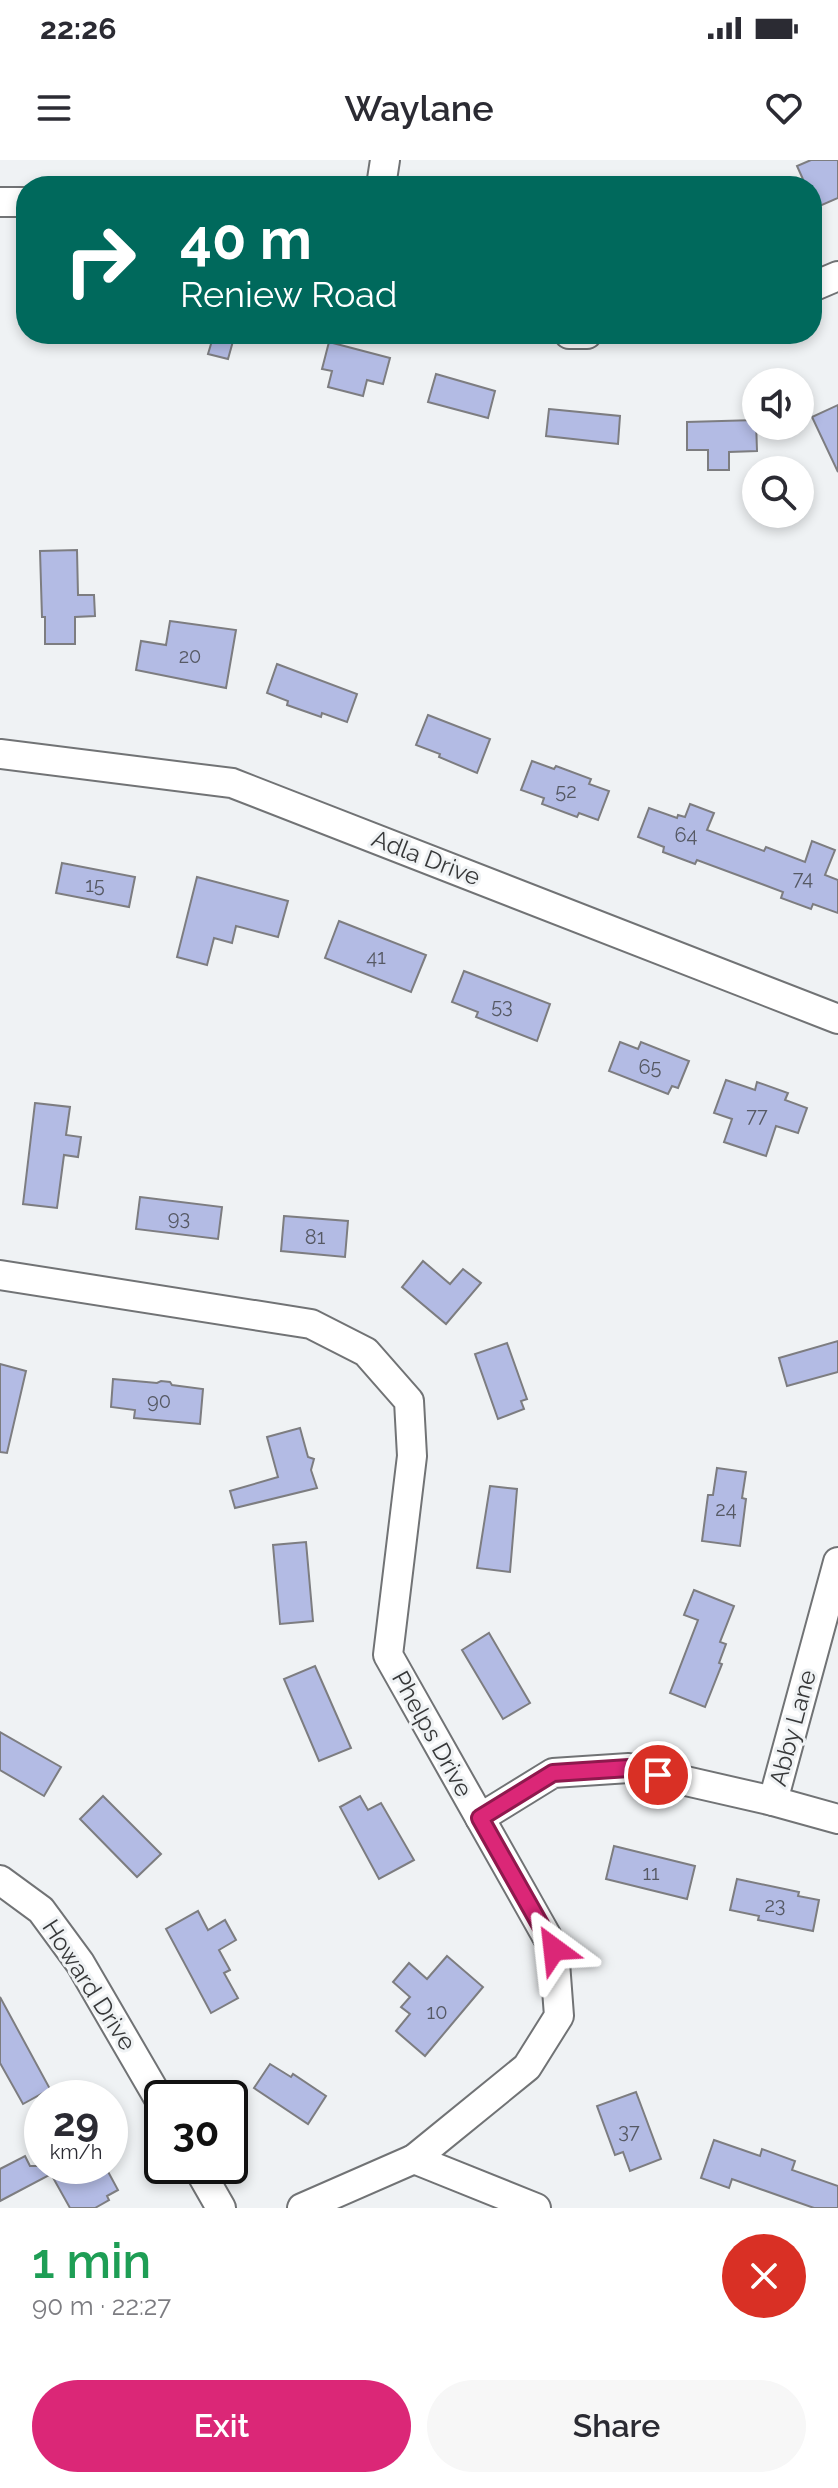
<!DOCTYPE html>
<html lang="en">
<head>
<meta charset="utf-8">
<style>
	body { margin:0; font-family:Raleway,sans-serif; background:#f7f7f7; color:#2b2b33; height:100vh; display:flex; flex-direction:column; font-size:30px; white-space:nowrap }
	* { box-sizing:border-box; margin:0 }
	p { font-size:26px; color:#7c7c81 }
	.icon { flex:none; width:44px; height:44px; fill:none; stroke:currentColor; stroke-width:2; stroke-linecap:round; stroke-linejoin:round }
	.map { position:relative; height:2048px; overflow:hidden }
	.sheet { display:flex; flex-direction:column; background:#fff; flex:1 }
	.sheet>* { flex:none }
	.hud { position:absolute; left:16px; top:16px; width:806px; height:168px; border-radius:32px; box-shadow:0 4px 12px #0003; background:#00695c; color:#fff; overflow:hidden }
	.controls { position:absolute; left:742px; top:208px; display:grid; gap:16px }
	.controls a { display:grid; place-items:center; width:72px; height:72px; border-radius:50%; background:#fff; box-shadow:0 4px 12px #0003; font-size:40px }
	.speed { position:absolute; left:24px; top:1920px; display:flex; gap:16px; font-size:40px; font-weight:700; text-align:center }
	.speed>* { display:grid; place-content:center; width:104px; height:104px; border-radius:50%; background:#fff; box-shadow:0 4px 12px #0003; line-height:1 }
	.speed small { font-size:20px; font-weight:400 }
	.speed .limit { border:4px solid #111; border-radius:12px; background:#fff; color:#111 }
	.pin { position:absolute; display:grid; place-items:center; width:68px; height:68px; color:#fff; margin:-34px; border:4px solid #fff; border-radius:50%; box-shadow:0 2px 8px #0007 }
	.me { position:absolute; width:88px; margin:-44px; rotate:330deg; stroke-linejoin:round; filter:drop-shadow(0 0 6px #0008) }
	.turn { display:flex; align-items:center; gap:28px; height:168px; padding:0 32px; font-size:36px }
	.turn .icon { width:104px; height:104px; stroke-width:2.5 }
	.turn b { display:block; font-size:56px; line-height:68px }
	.round { display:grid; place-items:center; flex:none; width:84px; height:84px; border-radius:42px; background:#f7f7f7 }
	.summary { display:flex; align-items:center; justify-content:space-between; height:136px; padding:0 32px }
	h1 { font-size:48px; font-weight:600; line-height:60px; color:#1e9e55 }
	.action { display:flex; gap:16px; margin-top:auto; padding:16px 32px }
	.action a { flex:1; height:92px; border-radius:48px; background:#db2777; color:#fff; font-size:32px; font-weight:600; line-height:92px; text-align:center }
	.action a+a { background:#f7f7f7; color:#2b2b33 }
	.status { display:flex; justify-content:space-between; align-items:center; height:56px; padding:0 40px; background:#fff; direction:ltr }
	.status svg { height:22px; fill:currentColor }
	header { display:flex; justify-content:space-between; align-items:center; height:104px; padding:0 32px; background:#fff; font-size:36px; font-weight:600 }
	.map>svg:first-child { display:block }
</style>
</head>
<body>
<div class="status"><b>22:26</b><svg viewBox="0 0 49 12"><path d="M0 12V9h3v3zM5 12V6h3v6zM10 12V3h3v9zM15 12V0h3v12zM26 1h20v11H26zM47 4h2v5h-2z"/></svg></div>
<header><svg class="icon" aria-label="menu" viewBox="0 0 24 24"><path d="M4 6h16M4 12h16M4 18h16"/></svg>Waylane<svg class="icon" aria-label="heart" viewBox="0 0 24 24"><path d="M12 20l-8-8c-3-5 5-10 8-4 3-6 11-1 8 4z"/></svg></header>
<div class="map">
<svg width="838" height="2048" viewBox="0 0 838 2048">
	<rect width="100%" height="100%" fill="#eff2f4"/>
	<g fill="#b3bbe4" stroke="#7d7d80" stroke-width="2">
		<path d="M811 0H838V38L815 48 812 41V26H806L797 6Z"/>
		<path d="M214 174H235L228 199 208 194Z"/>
		<path d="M329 182 390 198 383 224 367 220 363 236 328 227 332 211 322 209Z"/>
		<path d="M436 214 495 231 488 258 428 242Z"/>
		<path d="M838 245V312L812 257Z"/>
		<path d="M549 249 620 256 618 284 546 276Z"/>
		<path d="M756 260 757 291 729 292V310H708V290H687V262Z"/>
		<path d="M77 390 78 435H94L95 456 75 457V484H45V457H42L40 391Z"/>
		<path d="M170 461 236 470 226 528 136 510 141 481 166 485Z"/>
		<path d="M277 504 357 534 347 562 322 553 321 557 287 545 288 541 267 533Z"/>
		<path d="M428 555 490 579 477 613 439 597 440 594 416 585Z"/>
		<path d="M532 601 554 609 556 606 591 619 589 624 609 631 598 660 579 653 577 657 542 644 544 638 521 630Z"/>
		<path d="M690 644 714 653 707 670 764 691 766 687 805 702 812 681 835 690 825 715 838 720V753L813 744 811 749 781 738 783 732 697 700 695 704 663 692 664 687 638 677 649 648 677 658 678 655 685 657Z"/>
		<path d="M62 703 135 717 129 747 56 733Z"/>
		<path d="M197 717 288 741 278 777 236 766 232 783 214 778 207 805 177 797Z"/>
		<path d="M339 761 426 795 411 832 325 798Z"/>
		<path d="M464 811 550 844 537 881 476 857 478 852 452 842Z"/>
		<path d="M620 882 638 889 641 882 689 901 678 928 672 926 668 934 609 911Z"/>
		<path d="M726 920 755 930 757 922 788 933 785 940 807 948 798 973 776 966 766 996 724 982 732 959 714 953Z"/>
		<path d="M35 943 70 947 66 975 81 977 78 997 64 995 57 1048 23 1044Z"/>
		<path d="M140 1037 222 1047 218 1079 136 1069Z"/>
		<path d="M284 1056 348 1061 345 1097 281 1091Z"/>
		<path d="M423 1101 450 1124 463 1109 481 1123 446 1164 402 1127Z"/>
		<path d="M838 1181V1212L787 1226 779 1198Z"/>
		<path d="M507 1183 527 1239 521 1241 524 1249 498 1259 475 1194Z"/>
		<path d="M0 1204 26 1211 7 1293 0 1292Z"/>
		<path d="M113 1219 157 1223 161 1221 170 1222 172 1225 203 1229 200 1264 134 1258 135 1250 111 1247Z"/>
		<path d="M300 1268 308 1297 314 1299 311 1310 317 1328 235 1348 230 1331 278 1317 267 1277Z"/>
		<path d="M717 1308 746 1312 742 1338 746 1339 740 1386 702 1381 708 1335H713Z"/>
		<path d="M490 1326 517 1329 510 1412 477 1408Z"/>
		<path d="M306 1382 313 1461 280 1464 273 1385Z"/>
		<path d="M694 1430 734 1446 720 1482 726 1484 719 1503 722 1504 705 1547 670 1533 698 1460 684 1455Z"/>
		<path d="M489 1473 530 1543 503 1559 462 1490Z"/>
		<path d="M315 1506 351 1588 319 1601 284 1519Z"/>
		<path d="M0 1572 61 1607 44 1636 0 1610Z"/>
		<path d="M103 1636 161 1694 137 1717 80 1659Z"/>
		<path d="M360 1636 368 1650 381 1643 414 1700 379 1719 340 1647Z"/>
		<path d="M614 1686 695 1706 687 1739 606 1719Z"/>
		<path d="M737 1719 799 1732 798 1736 819 1740 813 1771 758 1760 759 1756 730 1750Z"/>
		<path d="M198 1751 208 1770 225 1760 236 1780 219 1790 230 1810 224 1813 238 1838 211 1853 166 1769Z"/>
		<path d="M447 1796 483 1827 425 1896 396 1871 410 1854 401 1847 410 1837 393 1822 409 1803 427 1819Z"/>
		<path d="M0 1837 50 1929 23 1944 0 1903Z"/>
		<path d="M270 1904 291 1917 293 1914 326 1936 308 1964 254 1928Z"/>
		<path d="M636 1932 661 1999 630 2011 623 1992 615 1995 597 1946Z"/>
		<path d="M714 1980 760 1996 762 1989 795 2001 792 2010 838 2026V2048H814L732 2019 729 2028 701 2018Z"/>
		<path d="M25 1996 30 2006H105L118 2030 107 2036 109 2040 95 2048H70L51 2014 0 2041V2009Z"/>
	</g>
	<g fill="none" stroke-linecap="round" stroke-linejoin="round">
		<g stroke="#717375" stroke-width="32">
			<g id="minor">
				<path d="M381 26 385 0"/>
				<path d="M0 42H26"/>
				<path d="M812 127 838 116"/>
				<path d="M569 174H587"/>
				<path d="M0 594 232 623 838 859"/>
				<path d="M0 1115 311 1164 366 1192 409 1241 412 1296 388 1495 554 1789 559 1856 527 1907 414 1999 302 2048"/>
				<path d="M773 1641 838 1402"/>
				<path d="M480 1658 553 1613 629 1608 773 1641 838 1659"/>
				<path d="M0 1720 41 1750 80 1803 162 1944"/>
				<path d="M414 1999 536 2048"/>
				<path d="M197 2006 221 2048"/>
			</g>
		</g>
		<use href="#minor" stroke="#fff" stroke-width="28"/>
	</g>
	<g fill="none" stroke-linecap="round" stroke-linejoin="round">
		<g stroke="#8e194d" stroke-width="20">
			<path id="route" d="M554 1789 480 1658 553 1613 629 1608 658 1615"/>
		</g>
		<use href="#route" stroke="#db2777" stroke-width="14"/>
	</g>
	<g text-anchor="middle" stroke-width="6" stroke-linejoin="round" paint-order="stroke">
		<g font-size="20" fill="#565964">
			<text x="190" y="503">20</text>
			<text x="566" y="638">52</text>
			<text x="686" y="682">64</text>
			<text x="803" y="725">74</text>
			<text x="95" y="732">15</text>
			<text x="376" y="804">41</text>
			<text x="502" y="853">53</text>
			<text x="650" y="914">65</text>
			<text x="757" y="962">77</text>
			<text x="179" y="1065">93</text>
			<text x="315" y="1084">81</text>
			<text x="159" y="1248">90</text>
			<text x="726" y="1356">24</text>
			<text x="651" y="1720">11</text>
			<text x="775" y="1752">23</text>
			<text x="437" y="1859">10</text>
			<text x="629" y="1978">37</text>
		</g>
		<g font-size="24" fill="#373839" stroke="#eff2f4">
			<text transform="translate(426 698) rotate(21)" y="8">Adla Drive</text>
			<text transform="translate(793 1568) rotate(-75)" y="8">Abby Lane</text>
			<text transform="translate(432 1574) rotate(61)" y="8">Phelps Drive</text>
			<text transform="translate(89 1825) rotate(57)" y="8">Howard Drive</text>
		</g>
	</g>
</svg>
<div class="controls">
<a><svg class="icon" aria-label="sound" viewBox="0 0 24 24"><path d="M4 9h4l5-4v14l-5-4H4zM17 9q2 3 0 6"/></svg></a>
<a><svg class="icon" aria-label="search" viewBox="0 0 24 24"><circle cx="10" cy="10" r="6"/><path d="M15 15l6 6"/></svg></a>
</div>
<div class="speed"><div>29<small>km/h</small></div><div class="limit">30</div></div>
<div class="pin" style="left:658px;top:1615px;background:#d93025"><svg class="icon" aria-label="arrive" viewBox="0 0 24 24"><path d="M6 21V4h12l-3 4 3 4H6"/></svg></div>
<svg class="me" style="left:554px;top:1789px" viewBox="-20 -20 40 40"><path d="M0-17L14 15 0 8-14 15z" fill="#db2777" stroke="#fff" stroke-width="4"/></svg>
<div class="hud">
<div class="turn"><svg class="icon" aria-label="right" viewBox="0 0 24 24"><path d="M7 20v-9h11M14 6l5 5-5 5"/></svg><div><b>40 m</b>Reniew Road</div></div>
</div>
</div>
<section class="sheet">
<div class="summary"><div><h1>1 min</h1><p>90 m · 22:27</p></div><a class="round" style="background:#d93025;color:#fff"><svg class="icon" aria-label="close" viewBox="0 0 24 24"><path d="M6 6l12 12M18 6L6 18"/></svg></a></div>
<div class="action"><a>Exit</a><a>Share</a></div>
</section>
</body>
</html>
